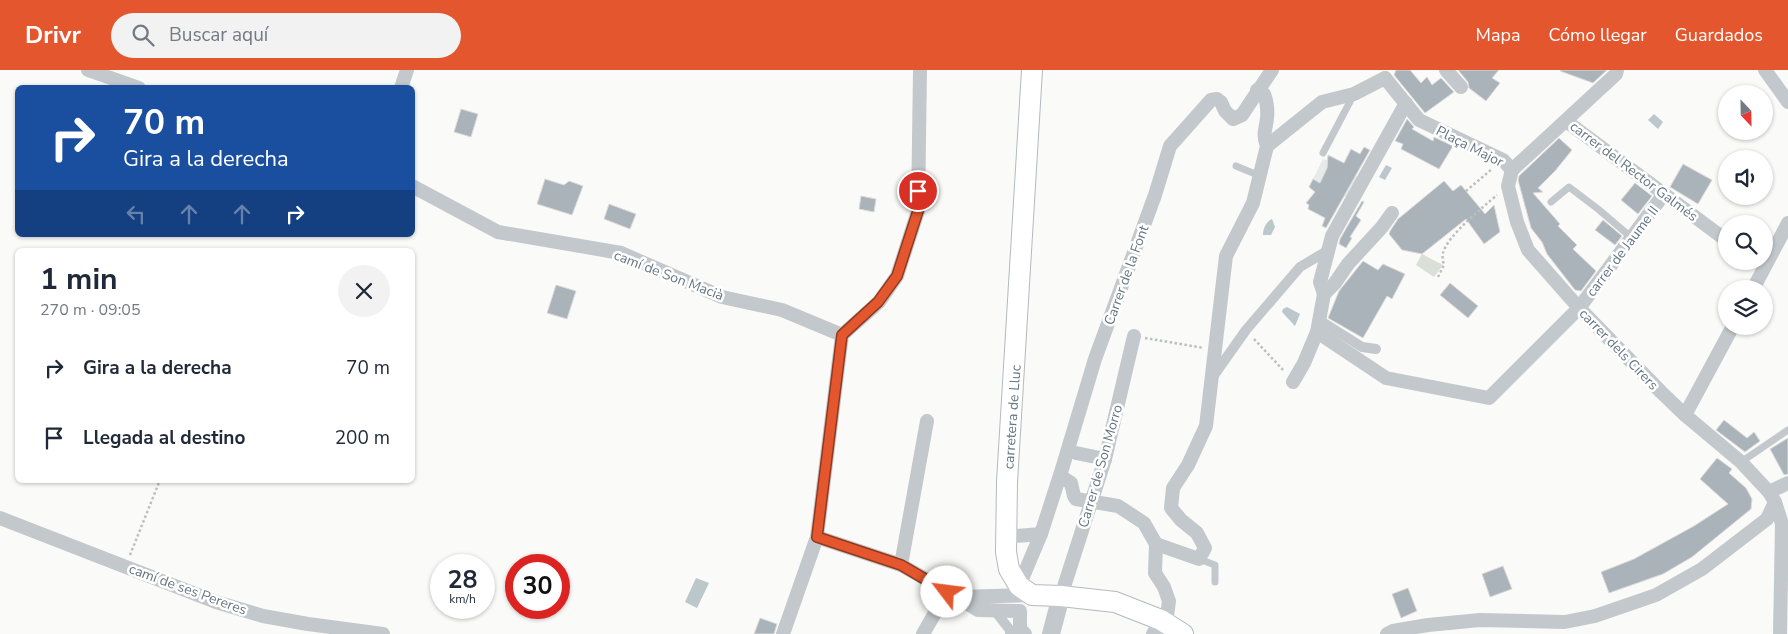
<!DOCTYPE html>
<html lang="es">
<head>
<meta charset="utf-8">
<style>
	body { margin:0; font-family:"Nunito Sans",sans-serif; background:#f2f2f3; color:#1f2937; height:100vh; display:flex; flex-direction:column; font-size:19px; white-space:nowrap }
	* { box-sizing:border-box; margin:0 }
	p { font-size:16px; color:#747a83 }
	.icon { flex:none; width:28px; height:28px; fill:none; stroke:currentColor; stroke-width:2; stroke-linecap:round; stroke-linejoin:round }
	.map { position:relative; flex:1; overflow:hidden }
	.sheet { position:absolute; left:15px; top:178px; width:400px; height:235px; display:flex; flex-direction:column; background:#fff; border-radius:8px; box-shadow:0 1px 4px #0004 }
	.sheet>* { flex:none }
	.top-card { position:absolute; left:15px; top:15px; width:400px; height:152px; border-radius:8px; box-shadow:0 1px 4px #0004; background:#1a4fa0; color:#fff; overflow:hidden }
	.needle { width:32px; rotate:158deg }
	.tools { position:absolute; left:1718px; top:15px; display:grid; gap:10px }
	.tools a { display:grid; place-items:center; width:55px; height:55px; border-radius:50%; background:#fff; box-shadow:0 1px 4px #0004; font-size:25px }
	.speed { position:absolute; left:430px; top:484px; display:flex; gap:10px; font-size:25px; font-weight:700; text-align:center }
	.speed>* { display:grid; place-content:center; width:65px; height:65px; border-radius:50%; background:#fff; box-shadow:0 1px 4px #0004; line-height:1 }
	.speed small { font-size:12px; font-weight:400 }
	.speed .limit { border:8px solid #d22; background:#fff; color:#111 }
	.pin { position:absolute; display:grid; place-items:center; width:42px; height:42px; color:#fff; margin:-21px; border:2px solid #fff; border-radius:50%; box-shadow:0 1px 5px #0007 }
	.me { position:absolute; width:55px; margin:-28px; rotate:300deg; stroke-linejoin:round; filter:drop-shadow(0 0 4px #0008) }
	.turn { display:flex; align-items:center; gap:18px; height:105px; padding:0 25px; font-size:22px }
	.turn .icon { width:65px; height:65px; stroke-width:2.5 }
	.turn b { display:block; font-size:35px; line-height:42px }
	.lanes { display:flex; align-items:center; height:48px; padding:0 25px; background:#0003; justify-content:center; gap:25px; direction:ltr }
	.lanes .off { opacity:.35 }
	.round { display:grid; place-items:center; flex:none; width:52px; height:52px; border-radius:26px; background:#f2f2f3 }
	.head { display:flex; align-items:center; justify-content:space-between; height:85px; padding:0 25px }
	h1 { font-size:30px; font-weight:700; line-height:38px }
	ul { padding:0; list-style:none }
	li { display:flex; align-items:center; gap:15px; height:70px; padding:0 25px }
	li div { flex:1 }
	li b { display:block; font-size:19px }
	li em { font-style:normal }
	header { display:flex; align-items:center; gap:30px; box-sizing:border-box; height:70px; padding:0 25px; background:#e4572e; color:#fff }
	header strong { font-size:24px }
	nav { display:flex; gap:28px; margin-inline-start:auto; font-size:18px }
	.search { width:350px; height:45px; background:#f2f2f3; display:flex; align-items:center; gap:12px; box-sizing:border-box; padding:0 18px; border-radius:28px; color:#747a83; font-size:19px }
	.map>svg:first-child { display:block }
</style>
</head>
<body>
<header>
<strong>Drivr</strong>
<div class="search"><svg class="icon" aria-label="search" viewBox="0 0 24 24"><circle cx="10" cy="10" r="6"/><path d="M15 15l6 6"/></svg>Buscar aquí</div>
<nav><a>Mapa</a><a>Cómo llegar</a><a>Guardados</a></nav>
</header>
<div class="map">
<svg width="1788" height="564" viewBox="0 0 1788 564">
	<rect width="100%" height="100%" fill="#fafaf8"/>
	<path fill="#e8e9e9" d="M1323 89 1328 90 1360 108 1349 129 1313 109Z"/>
	<path fill="#dadfd7" d="M1422 184 1443 195 1434 207 1416 195Z"/>
	<g fill="#bbc7cb">
		<path d="M1654 44 1663 52 1658 59 1648 50Z"/>
		<path d="M1386 95 1392 98 1385 110 1379 107Z"/>
		<path d="M1272 149 1275 157 1271 165H1263C1263 158 1266 152 1272 149Z"/>
		<path d="M1287 237 1300 244 1295 256 1282 242 1283 239Z"/>
		<path d="M696 508 709 513 697 538 685 532Z"/>
	</g>
	<g fill="#aab3b9" stroke="#dcdcda">
		<path d="M1396 0H1410L1421 13 1427 7 1432 15 1441 8 1454 22 1425 43 1394 5Z"/>
		<path d="M1458 0H1499L1492 8 1500 13 1486 31 1469 18 1468 12Z"/>
		<path d="M1561 0H1607L1593 13 1560 1Z"/>
		<path d="M461 39 478 44 471 67 454 62Z"/>
		<path d="M1407 49 1414 57 1412 59 1433 71 1434 67 1453 76 1439 99 1401 79 1403 74 1395 71Z"/>
		<path d="M1559 68 1572 80 1555 101 1538 118 1543 122 1533 123 1560 154 1558 156 1577 175 1573 179 1596 201 1581 221 1575 220 1547 184 1542 172 1531 158 1518 110 1519 106Z"/>
		<path d="M1364 77 1370 80 1326 158 1322 156 1325 148 1308 139 1309 135 1306 133 1315 122 1309 117 1313 109 1320 113 1327 98 1328 85 1344 93 1351 79 1360 84Z"/>
		<path d="M1683 94 1712 110 1698 134 1670 117Z"/>
		<path d="M545 109 564 115 569 111 583 116 572 145 537 134Z"/>
		<path d="M1444 111 1453 121 1461 115 1485 144 1494 135 1500 162 1484 174 1466 149 1422 184 1402 180 1389 164 1390 161 1398 149Z"/>
		<path d="M1635 113 1652 126 1638 144 1621 130Z"/>
		<path d="M861 126 876 129 874 142 859 139Z"/>
		<path d="M1362 131 1364 132 1356 146 1361 150 1350 167 1352 168 1346 178 1339 174 1340 169Z"/>
		<path d="M609 134 636 144 630 159 604 149Z"/>
		<path d="M1603 150 1622 166 1615 175 1595 160Z"/>
		<path d="M1363 191 1378 200 1383 194 1405 204 1392 229 1387 226 1363 268 1328 248 1339 221Z"/>
		<path d="M1450 213 1478 236 1468 248 1440 225Z"/>
		<path d="M556 215 576 221 567 249 547 243Z"/>
		<path d="M1724 350 1747 368 1754 362 1760 371 1745 382 1716 360Z"/>
		<path d="M1788 368V404L1784 405 1770 379Z"/>
		<path d="M1717 388 1732 399 1729 403 1746 418 1752 429 1751 439 1692 487 1663 504 1609 523 1601 502 1634 489 1694 456 1728 434 1700 409Z"/>
		<path d="M1503 496 1512 519 1490 527 1482 504Z"/>
		<path d="M1408 518 1417 541 1401 548 1392 524Z"/>
		<path d="M760 548 777 554 774 564H754Z"/>
	</g>
	<g fill="none" stroke-linecap="round" stroke-linejoin="round">
		<g stroke="#b3babf" stroke-width="22">
			<path id="secondary" d="M1032 0 1007 412 1006 482 1009 499 1019 516 1032 525 1061 526 1115 532 1161 550 1183 564"/>
		</g>
		<g stroke="#bbbfc2" stroke-width="2.5" stroke-dasharray="2.5 2.5" stroke-linecap="butt">
			<path d="M1466 121 1492 99"/>
			<path d="M1438 207 1444 195C1443 191 1442 187 1443 183 1447 166 1483 137 1497 125"/>
			<path d="M1145 268 1204 278"/>
			<path d="M1254 269 1284 301"/>
			<path d="M130 485 160 410"/>
		</g>
		<g stroke="#c3c8cc" stroke-width="7">
			<path d="M1323 83 1354 24"/>
			<path d="M1236 96 1260 106"/>
			<path d="M1551 132 1569 117 1598 139 1632 168"/>
			<path d="M1741 392 1788 360"/>
			<path d="M1199 489 1215 495V512"/>
		</g>
		<g stroke="#c3c8cc" stroke-width="10">
			<path d="M1319 250 1362 277 1376 279"/>
			<path d="M1212 308 1246 260 1300 197 1327 181"/>
			<path d="M995 541 1010 560V564"/>
		</g>
		<g stroke="#c3c8cc" stroke-width="14">
			<path d="M88 0 139 18"/>
			<path d="M1446 0 1461 17"/>
			<path d="M1765 0 1788 32"/>
			<path d="M1385 8 1419 50 1503 90 1512 100"/>
			<path d="M401 18 407 0"/>
			<path d="M1257 20 1264 24C1267 32 1268 39 1267 48 1266 60 1262 63 1267 76"/>
			<path d="M1566 51 1726 170"/>
			<path d="M1512 100 1508 116 1517 152 1528 180 1579 238 1661 322 1685 345 1741 392 1769 422 1775 432 1782 454 1780 564"/>
			<path d="M1512 100 1616 4 1617 0"/>
			<path d="M412 116 498 162 621 183 722 227 782 240 842 265"/>
			<path d="M1753 219 1788 153"/>
			<path d="M1324 224 1320 212 1332 166 1406 33"/>
			<path d="M1317 262 1386 308 1489 328 1579 238 1664 124"/>
			<path d="M1293 312 1304 293 1317 262 1324 224 1335 213 1348 194 1382 157 1392 143"/>
			<path d="M1685 345 1733 256"/>
			<path d="M1076 383 1105 389"/>
			<path d="M1060 406 1071 413 1074 426 1076 429 1118 436 1144 453 1156 474 1155 503 1164 517 1169 531 1166 553"/>
			<path d="M1769 422 1788 413"/>
			<path d="M0 448 216 532 263 546 308 554 383 564"/>
			<path d="M817 467 901 495 957 527"/>
			<path d="M1005 467 1041 464"/>
			<path d="M1156 474 1199 489 1205 478 1197 463 1181 450 1171 438 1173 418 1188 395 1206 356 1226 186 1253 133 1267 76 1322 32 1354 24 1385 8"/>
			<path d="M901 495 927 351"/>
			<path d="M1019 516 1041 464 1062 399 1095 289 1155 125 1170 76 1211 30 1217 29 1221 32 1225 41 1233 49 1242 45 1272 0"/>
			<path d="M1061 526 1105 389 1134 266"/>
			<path d="M783 564 817 467 842 265 879 232 897 206 918 141 920 0"/>
			<path d="M923 564 947 522"/>
			<path d="M1025 564 1020 559V541L978 540 957 527 1032 525"/>
			<path d="M1153 564 1161 550"/>
			<path d="M1387 564 1393 561 1428 555 1480 550 1565 552 1595 546 1656 525 1702 499 1767 449 1775 432"/>
		</g>
		<path stroke="#c3c8cc" stroke-width="18" d="M1051 564 1061 526"/>
		<use href="#secondary" stroke="#fff" stroke-width="20"/>
	</g>
	<g fill="none" stroke-linecap="round" stroke-linejoin="round">
		<g stroke="#94391e" stroke-width="12">
			<path id="route" d="M918 121V141L897 206 878 232 842 265 817 467 901 495 947 522"/>
		</g>
		<use href="#route" stroke="#e4572e" stroke-width="9"/>
	</g>
	<g text-anchor="middle" stroke-width="5" stroke-linejoin="round" paint-order="stroke">
		<g font-size="14" fill="#657683" stroke="#fff">
			<text transform="translate(1470 76) rotate(27)" y="5">Plaça Major</text>
			<text transform="translate(1634 101) rotate(37)" y="5">carrer del Rector Galmés</text>
			<text transform="translate(1622 181) rotate(-53)" y="5">carrer de Jaume II</text>
			<text transform="translate(669 205) rotate(21)" y="5">camí de Son Macià</text>
			<text transform="translate(1126 205) rotate(-70)" y="5">Carrer de la Font</text>
			<text transform="translate(1619 279) rotate(46)" y="5">carrer dels Cirers</text>
			<text transform="translate(1012 347) rotate(-86)" y="5">carretera de Lluc</text>
			<text transform="translate(1100 396) rotate(-74)" y="5">Carrer de Son Morro</text>
			<text transform="translate(188 519) rotate(20)" y="5">camí de ses Pereres</text>
		</g>
	</g>
</svg>
<div class="tools">
<a><svg class="needle" viewBox="-14 -14 28 28"><path d="M0-13l5 13h-10z" fill="#e53935"/><path d="M0 13l5-13h-10z" fill="#747a83"/></svg></a>
<a><svg class="icon" aria-label="sound" viewBox="0 0 24 24"><path d="M4 9h4l5-4v14l-5-4H4zM17 9q2 3 0 6"/></svg></a>
<a><svg class="icon" aria-label="search" viewBox="0 0 24 24"><circle cx="10" cy="10" r="6"/><path d="M15 15l6 6"/></svg></a>
<a><svg class="icon" aria-label="layers" viewBox="0 0 24 24"><path d="M12 4l9 5-9 5-9-5zM3 14l9 5 9-5"/></svg></a>
</div>
<div class="speed"><div>28<small>km/h</small></div><div class="limit">30</div></div>
<div class="pin" style="left:918px;top:121px;background:#d93025"><svg class="icon" aria-label="arrive" viewBox="0 0 24 24"><path d="M6 21V4h12l-3 4 3 4H6"/></svg></div>
<svg class="me" style="left:947px;top:522px" viewBox="-20 -20 40 40"><circle r="19" fill="#fff"/><path d="M0-13L10 11 0 6-10 11z" fill="#e4572e"/></svg>
<div class="top-card">
<div class="turn"><svg class="icon" aria-label="right" viewBox="0 0 24 24"><path d="M7 20v-9h11M14 6l5 5-5 5"/></svg><div><b>70 m</b>Gira a la derecha</div></div>
<div class="lanes"><svg class="icon off" aria-label="left" viewBox="0 0 24 24"><path d="M17 20v-9H6M10 6l-5 5 5 5"/></svg><svg class="icon off" aria-label="ahead" viewBox="0 0 24 24"><path d="M12 20V5M6 11l6-6 6 6"/></svg><svg class="icon off" aria-label="ahead" viewBox="0 0 24 24"><path d="M12 20V5M6 11l6-6 6 6"/></svg><svg class="icon" aria-label="right" viewBox="0 0 24 24"><path d="M7 20v-9h11M14 6l5 5-5 5"/></svg></div>
</div>
<section class="sheet">
<div class="head"><div><h1>1 min</h1><p>270 m · 09:05</p></div><a class="round"><svg class="icon" aria-label="close" viewBox="0 0 24 24"><path d="M6 6l12 12M18 6L6 18"/></svg></a></div>
<ul>
<li><svg class="icon" aria-label="right" viewBox="0 0 24 24"><path d="M7 20v-9h11M14 6l5 5-5 5"/></svg><div><b>Gira a la derecha</b></div><em>70 m</em></li>
<li><svg class="icon" aria-label="arrive" viewBox="0 0 24 24"><path d="M6 21V4h12l-3 4 3 4H6"/></svg><div><b>Llegada al destino</b></div><em>200 m</em></li>
</ul>
</section>
</div>
</body>
</html>
